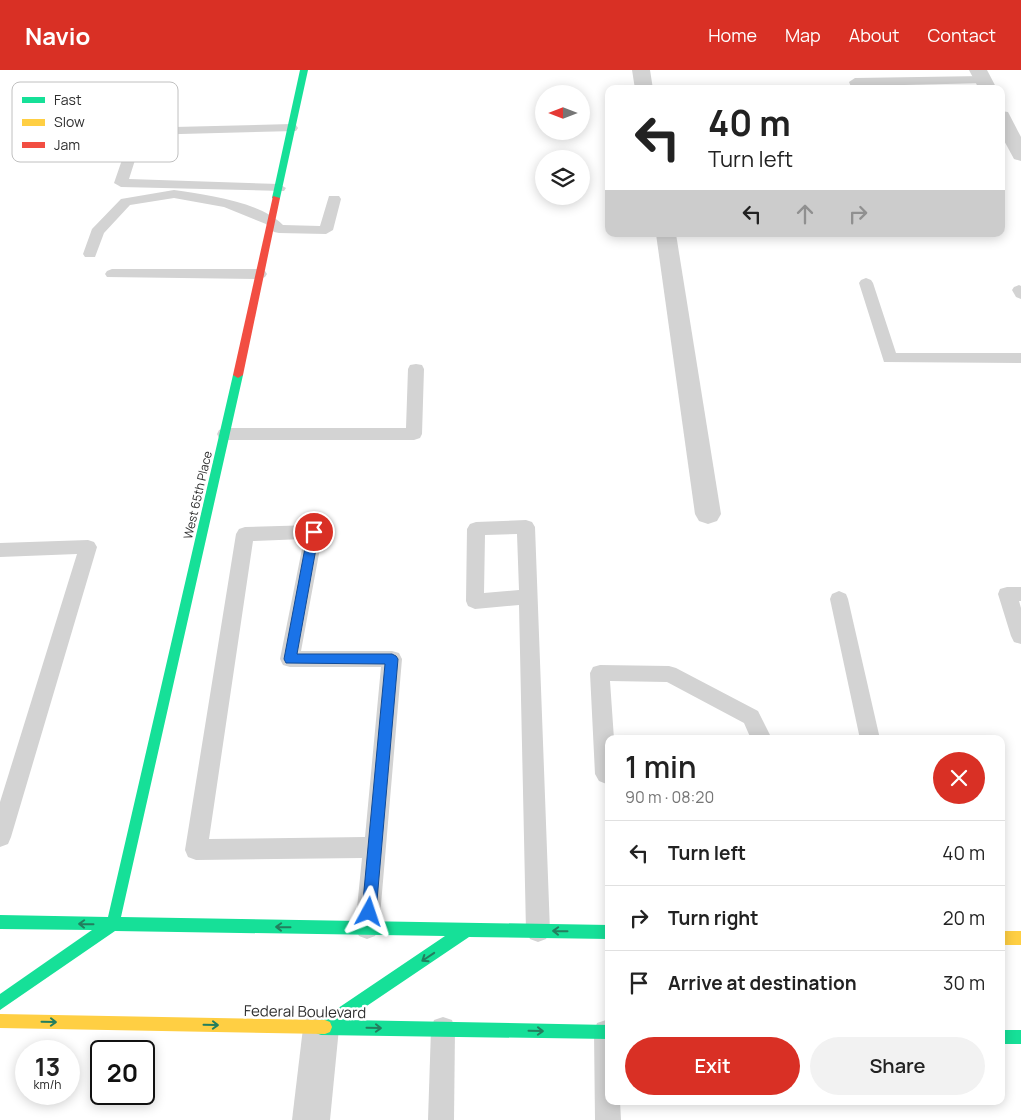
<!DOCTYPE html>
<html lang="en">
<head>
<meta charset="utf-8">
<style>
	body { margin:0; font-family:Manrope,sans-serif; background:#f2f2f2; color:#222; height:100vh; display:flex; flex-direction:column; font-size:19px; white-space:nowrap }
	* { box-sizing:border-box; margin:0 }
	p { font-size:16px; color:#767676 }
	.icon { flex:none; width:28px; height:28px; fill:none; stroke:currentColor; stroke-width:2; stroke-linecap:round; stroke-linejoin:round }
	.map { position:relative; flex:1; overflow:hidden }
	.panel { position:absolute; left:605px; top:665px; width:400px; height:370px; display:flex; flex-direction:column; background:#fff; border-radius:10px; box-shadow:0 2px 12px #0003 }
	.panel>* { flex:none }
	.banner { position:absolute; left:605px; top:15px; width:400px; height:152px; border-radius:10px; box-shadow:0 2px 12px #0003; background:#fff; color:#222; overflow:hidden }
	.needle { width:32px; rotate:270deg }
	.fabs { position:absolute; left:535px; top:15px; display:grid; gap:10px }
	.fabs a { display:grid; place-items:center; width:55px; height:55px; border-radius:50%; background:#fff; box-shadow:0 2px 12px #0003; font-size:25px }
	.speed { position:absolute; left:15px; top:970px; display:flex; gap:10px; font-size:25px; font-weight:700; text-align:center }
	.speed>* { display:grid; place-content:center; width:65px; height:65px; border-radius:50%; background:#fff; box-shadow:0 2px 12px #0003; line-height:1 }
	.speed small { font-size:12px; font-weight:400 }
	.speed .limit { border:2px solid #111; border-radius:8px; background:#fff; color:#111 }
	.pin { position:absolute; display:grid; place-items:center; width:42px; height:42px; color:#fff; margin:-21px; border:2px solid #fff; border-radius:50%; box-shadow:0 1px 5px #0007 }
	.me { position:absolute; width:55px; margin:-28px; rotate:5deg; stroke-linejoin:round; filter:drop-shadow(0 0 4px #0008) }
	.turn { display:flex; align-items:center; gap:18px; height:105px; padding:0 20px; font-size:22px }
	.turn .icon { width:65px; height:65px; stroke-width:2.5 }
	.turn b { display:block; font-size:35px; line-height:42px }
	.lanes { display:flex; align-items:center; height:48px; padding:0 20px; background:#0003; justify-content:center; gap:25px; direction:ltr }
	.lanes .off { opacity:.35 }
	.round { display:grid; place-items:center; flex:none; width:52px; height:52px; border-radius:26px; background:#f2f2f2 }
	.head { display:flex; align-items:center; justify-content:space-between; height:85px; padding:0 20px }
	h1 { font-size:30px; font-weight:600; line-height:38px }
	.button { display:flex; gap:10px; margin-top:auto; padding:10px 20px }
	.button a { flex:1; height:58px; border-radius:30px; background:#d93025; color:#fff; font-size:20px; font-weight:600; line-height:58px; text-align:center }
	.button a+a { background:#f2f2f2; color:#222 }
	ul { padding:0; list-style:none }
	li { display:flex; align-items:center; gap:15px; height:65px; padding:0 20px; border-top:1px solid #e0e0e0 }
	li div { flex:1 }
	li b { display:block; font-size:19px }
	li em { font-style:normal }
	header { display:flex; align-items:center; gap:30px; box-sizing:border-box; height:70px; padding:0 25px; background:#d93025; color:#fff }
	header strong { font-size:24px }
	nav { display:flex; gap:28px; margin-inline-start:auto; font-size:18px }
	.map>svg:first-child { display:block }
</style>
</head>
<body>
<header>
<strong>Navio</strong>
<nav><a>Home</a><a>Map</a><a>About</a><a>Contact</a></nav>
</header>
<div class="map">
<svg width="1021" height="1050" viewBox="0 0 1021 1050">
	<rect width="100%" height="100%" fill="#fff"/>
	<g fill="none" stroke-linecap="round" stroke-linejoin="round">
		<g fill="#d3d3d3" fill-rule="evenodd">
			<path d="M983 6 989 10 987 13 863 16 864 19H852L849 12 855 8Z"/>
			<path d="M292 54 296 55 298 58 296 61 143 65 129 109 279 114 286 118 284 121 121 117 114 113 133 58Z"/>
			<path d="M174 120C206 125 259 131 283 155L320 156 329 126H339L341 129 333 160 326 164 279 163 274 162 266 154 224 137 174 128 130 135 104 163 95 187H85L83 184 92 159 121 129Z"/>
			<path d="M112 199H260L265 201 267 204 265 207 260 209 107 207 105 204 107 201Z"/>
			<path d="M866 208 871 210 873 213 896 283H1021V293L884 292 859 213 861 210Z"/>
			<path d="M1019 215 1021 216V229L1016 227 1012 220 1014 217Z"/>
			<path d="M416 294 422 295 424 299 422 364 420 368 414 370H225L219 368 217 364 219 360 225 358H406L408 299 410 295Z"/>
			<path d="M526 450 532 452 535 457 550 861 546 869 538 872 530 869 526 861 519 535 475 539 468 536 466 531 467 459 470 454 476 452ZM517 464 519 520 484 523 485 465Z"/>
			<path d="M314 455 320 457 323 462 301 581H392L399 583 402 589 379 858 375 866 367 869 359 866 355 858 362 788 196 790 188 787 185 780 236 464 239 459 245 457ZM304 469 280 589 283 595 290 597H381L365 767 209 769 253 471Z"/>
			<path d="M88 470 94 472 97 477 11 767 8 774 0 777V732L77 484 0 487V473Z"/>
			<path d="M1007 517H1021V531H1019L1021 538V574L1014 572 1011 566 998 524 1000 519Z"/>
			<path d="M839 521 846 524 848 529 880 669H860L830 529 832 524Z"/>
			<path d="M600 595 669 596 676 598 758 641 772 669H751L744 653 667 612 610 611 614 669H609V715L599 711 595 704 590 603 593 597Z"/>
			<path d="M443 947 452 950 455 959 454 1050H428L431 959 434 950Z"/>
			<path d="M606 950 609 951V1031H620L621 1050H595L594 962 597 953Z"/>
		</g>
		<g fill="#d3d3d3" fill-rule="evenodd">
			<path d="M632 0H650L653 19H635Z"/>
			<path d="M969 0H987L997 19H979Z"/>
			<path d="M1001 41 1008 42 1021 67V91L1014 89 1001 65Z"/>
			<path d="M656 164H676L721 444 717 451 708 454 699 451 695 444Z"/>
			<path d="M321 940 334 945 339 958 330 1050H292L303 958 308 945Z"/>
		</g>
		<g fill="#16e098" fill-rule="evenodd">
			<path d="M300 0H308L280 128 276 130 272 128Z"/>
			<path d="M238 302 243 305 121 847 609 855V869L469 867 346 950 609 955V969L321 965 316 963 314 958 316 953 445 866 115 861 0 940V924L92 860 0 859V845L108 847 233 305Z"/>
			<rect x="1001" y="960" width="20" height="14"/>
		</g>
		<g fill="#ffcf43" fill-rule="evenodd">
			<rect x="1001" y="861" width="20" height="14"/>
			<path d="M0 944 325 950 330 952 332 957 330 962 325 964 0 958Z"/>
		</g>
		<path fill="#f24e42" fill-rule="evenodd" d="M273 126 280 128 243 305 238 308 233 305Z"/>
	</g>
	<defs><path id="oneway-shaft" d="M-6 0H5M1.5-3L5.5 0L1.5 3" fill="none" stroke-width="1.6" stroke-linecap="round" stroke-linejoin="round" transform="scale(1.25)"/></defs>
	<g stroke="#237e5e">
		<use href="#oneway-shaft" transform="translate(86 854) rotate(-179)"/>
		<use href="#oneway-shaft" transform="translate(283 857) rotate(-179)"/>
		<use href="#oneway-shaft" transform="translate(560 861) rotate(-179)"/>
		<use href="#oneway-shaft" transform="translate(428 887) rotate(146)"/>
		<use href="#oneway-shaft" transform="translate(49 952) rotate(1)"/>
		<use href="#oneway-shaft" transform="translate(211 955) rotate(1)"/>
		<use href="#oneway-shaft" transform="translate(374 958) rotate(1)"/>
		<use href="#oneway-shaft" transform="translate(536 961) rotate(1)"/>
	</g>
	<path fill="#1a73e8" stroke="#114b97" d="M314 458 319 462 297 584H392L396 586 398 589 376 842 374 846 369 848 364 846 362 842 385 594 286 593 284 589 308 462Z"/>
	<g text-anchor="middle" stroke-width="5" stroke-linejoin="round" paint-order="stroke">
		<g font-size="12" fill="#2e2e2e" stroke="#fff">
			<text transform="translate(198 425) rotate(-77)" y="4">West 65th Place</text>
		</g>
		<g font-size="15" fill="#2e2e2e" stroke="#fff">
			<text transform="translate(305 942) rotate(1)" y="5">Federal Boulevard</text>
		</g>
	</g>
	<rect x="12" y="12" width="166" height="80" rx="8" fill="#fff" stroke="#c0c0c0" stroke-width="1"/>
	<rect x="22" y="27" width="23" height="6" fill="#16e098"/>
	<rect x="22" y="49" width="23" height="7" fill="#ffcf43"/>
	<rect x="22" y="72" width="23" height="6" fill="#f24e42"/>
	<g font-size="14" fill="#2e2e2e">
		<text x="54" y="35">Fast</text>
		<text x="54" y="57">Slow</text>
		<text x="54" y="80">Jam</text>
	</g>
</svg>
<div class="fabs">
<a><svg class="needle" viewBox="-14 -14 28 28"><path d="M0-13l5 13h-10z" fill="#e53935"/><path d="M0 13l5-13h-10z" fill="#767676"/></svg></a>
<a><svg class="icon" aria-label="layers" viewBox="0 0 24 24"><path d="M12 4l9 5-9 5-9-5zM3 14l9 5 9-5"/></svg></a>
</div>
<div class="speed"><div>13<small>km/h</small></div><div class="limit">20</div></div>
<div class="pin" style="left:314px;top:462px;background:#d93025"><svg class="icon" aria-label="arrive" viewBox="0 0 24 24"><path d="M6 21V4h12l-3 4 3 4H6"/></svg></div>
<svg class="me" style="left:369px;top:842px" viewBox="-20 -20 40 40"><path d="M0-17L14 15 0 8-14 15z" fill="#1a73e8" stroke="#fff" stroke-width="4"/></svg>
<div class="banner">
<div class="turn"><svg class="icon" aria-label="left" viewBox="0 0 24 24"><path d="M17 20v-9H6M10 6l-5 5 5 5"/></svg><div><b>40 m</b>Turn left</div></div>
<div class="lanes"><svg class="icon" aria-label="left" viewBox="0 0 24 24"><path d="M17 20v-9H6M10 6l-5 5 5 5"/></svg><svg class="icon off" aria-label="ahead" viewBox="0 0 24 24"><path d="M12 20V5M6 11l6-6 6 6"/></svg><svg class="icon off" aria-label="right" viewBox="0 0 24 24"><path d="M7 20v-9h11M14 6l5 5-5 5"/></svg></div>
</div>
<section class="panel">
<div class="head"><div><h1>1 min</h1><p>90 m · 08:20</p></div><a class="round" style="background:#d93025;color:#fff"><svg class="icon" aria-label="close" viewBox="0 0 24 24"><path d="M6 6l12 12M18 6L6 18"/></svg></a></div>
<ul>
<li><svg class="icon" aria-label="left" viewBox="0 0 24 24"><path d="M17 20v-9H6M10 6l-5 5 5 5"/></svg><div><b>Turn left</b></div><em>40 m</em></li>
<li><svg class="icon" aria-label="right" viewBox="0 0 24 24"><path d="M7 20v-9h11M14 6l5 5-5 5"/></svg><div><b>Turn right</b></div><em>20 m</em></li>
<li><svg class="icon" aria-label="arrive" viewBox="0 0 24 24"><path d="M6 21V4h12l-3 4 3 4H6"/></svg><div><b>Arrive at destination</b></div><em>30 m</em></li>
</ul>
<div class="button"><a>Exit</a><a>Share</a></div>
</section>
</div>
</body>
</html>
